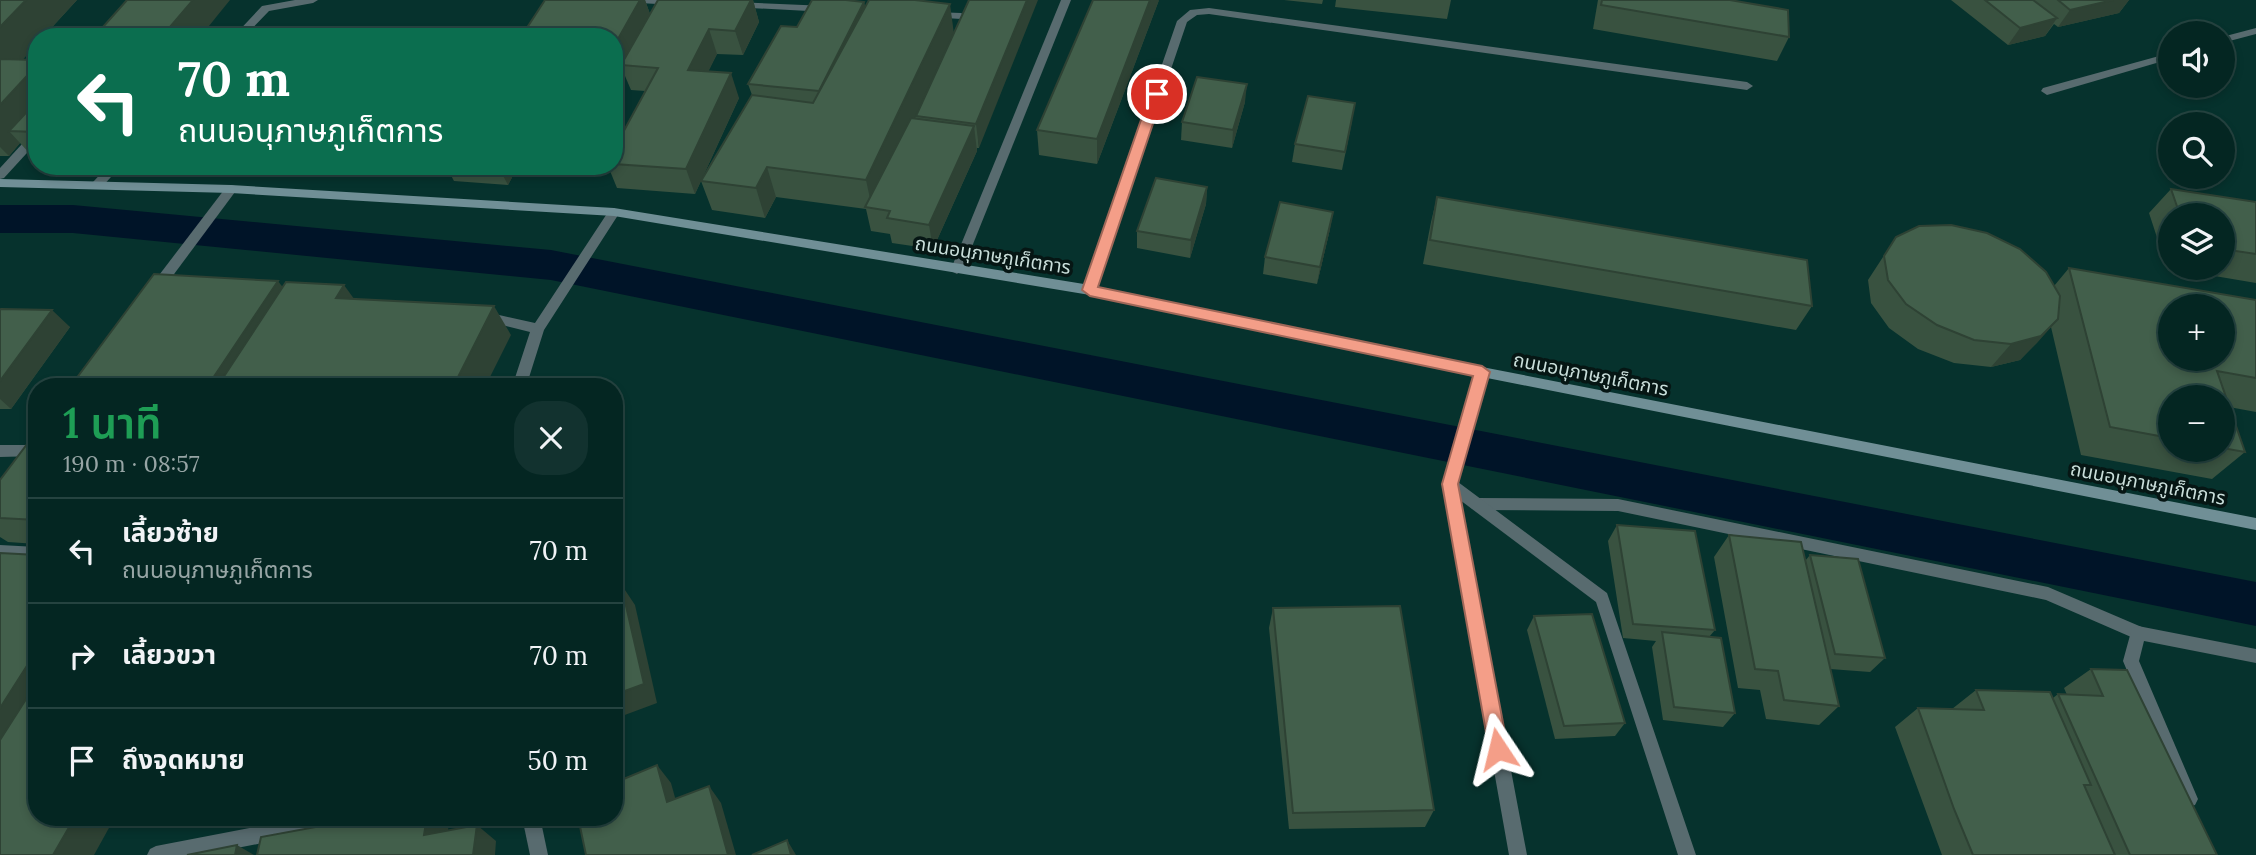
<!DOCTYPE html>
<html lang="th">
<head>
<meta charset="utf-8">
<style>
	body { margin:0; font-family:Lora,"Noto Sans Thai",serif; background:#12322f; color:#f1f3f6; height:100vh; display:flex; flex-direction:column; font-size:26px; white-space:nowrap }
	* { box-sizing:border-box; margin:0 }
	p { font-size:23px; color:#97a5a5 }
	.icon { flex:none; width:38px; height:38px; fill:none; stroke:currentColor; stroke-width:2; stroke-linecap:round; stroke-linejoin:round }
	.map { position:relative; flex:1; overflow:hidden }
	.details { position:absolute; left:28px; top:378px; width:595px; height:448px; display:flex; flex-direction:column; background:#042622; border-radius:28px; box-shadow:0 4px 10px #0003,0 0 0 2px #254340 }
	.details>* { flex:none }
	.top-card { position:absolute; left:28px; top:28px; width:595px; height:147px; border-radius:28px; box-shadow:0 4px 10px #0003,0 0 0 2px #254340; background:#0b6e4f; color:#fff; overflow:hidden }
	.fabs { position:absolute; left:2158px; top:21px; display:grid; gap:14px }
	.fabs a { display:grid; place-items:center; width:77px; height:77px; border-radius:50%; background:#042622; box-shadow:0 4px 10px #0003,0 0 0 2px #254340; font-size:35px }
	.pin { position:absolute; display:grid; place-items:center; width:60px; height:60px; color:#fff; margin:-30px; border:4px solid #fff; border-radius:50%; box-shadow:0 2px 7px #0007 }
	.me { position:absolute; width:77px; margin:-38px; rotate:350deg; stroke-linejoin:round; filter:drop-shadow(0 0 5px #0008) }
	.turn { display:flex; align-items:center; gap:24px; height:147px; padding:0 35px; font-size:32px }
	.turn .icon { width:91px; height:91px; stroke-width:2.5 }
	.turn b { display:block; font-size:49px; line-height:60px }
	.round { display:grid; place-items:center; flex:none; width:74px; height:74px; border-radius:28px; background:#12322f }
	.head { display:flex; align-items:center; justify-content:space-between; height:119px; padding:0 35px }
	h1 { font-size:42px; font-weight:600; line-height:52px; color:#1e9e55 }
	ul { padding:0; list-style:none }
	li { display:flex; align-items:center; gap:21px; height:105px; padding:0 35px; border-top:2px solid #254340 }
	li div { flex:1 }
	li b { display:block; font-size:26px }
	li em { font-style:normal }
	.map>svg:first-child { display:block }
</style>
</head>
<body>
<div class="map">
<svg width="2256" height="855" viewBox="0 0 2256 855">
	<rect width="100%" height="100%" fill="#06322d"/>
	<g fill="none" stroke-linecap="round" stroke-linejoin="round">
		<path fill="#001428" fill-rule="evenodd" d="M0 205H73L551 250 2256 582V626L551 280 73 233H0Z"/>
		<path fill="#586b6f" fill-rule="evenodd" d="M1476 498 1618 499 2048 587 2144 628 2146 633 2144 638 2138 640 2046 600 1618 511 1476 510 1471 508 1469 504 1471 500Z"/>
		<g fill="#586b6f" fill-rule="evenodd">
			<path d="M295 0H318L313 3 269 11 244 37H233L262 6Z"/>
			<path d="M634 0H680L681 2 676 5 639 3Z"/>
			<path d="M1061 0H1071L963 269 957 274 953 272 951 269Z"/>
			<path d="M735 2 827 6 832 9 827 12 731 7 730 5Z"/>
			<path d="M1209 8 1747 82 1753 86 1747 90 1209 14 1197 15 1187 22 1096 290 1090 295 1085 293 1084 290 1177 21 1190 10Z"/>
			<path d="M934 12 961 13 966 16 961 19 930 17V13Z"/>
			<path d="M2256 28V34L2222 43V37Z"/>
			<path d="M2170 53V59L2047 95 2041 91 2043 88Z"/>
			<path d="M37 131V142L4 178 0 179V168L33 132Z"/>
			<path d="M108 166H121L101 188H93L91 185 93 182Z"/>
			<path d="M231 185 235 186 237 189 235 192 160 293H150L149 290 150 287 227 186Z"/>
			<path d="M614 208 620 212 544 330 526 387H512L530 332 481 320 479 317 481 314 486 312 535 323 610 209Z"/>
			<path d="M1482 367 1489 372 1458 482 1607 593 1696 855H1678L1596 602 1460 500 1527 855H1509L1443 484 1475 372Z"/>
			<path d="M0 445H36L37 456 0 457Z"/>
			<path d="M0 545 37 547V559L0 557Z"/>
			<path d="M2138 626 2256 649V663L2144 641 2139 661 2198 799 2195 805 2189 807 2183 805 2123 661 2132 628Z"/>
			<path d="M306 817H360L357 823 351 826 201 855H147L150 849 156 846Z"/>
			<path d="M522 817H540L548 855H530Z"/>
		</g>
		<path fill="#708f96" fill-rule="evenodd" d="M0 179 231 185 614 208 1090 285 1482 367 2256 518V530L1482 377 1090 295 614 216 231 193 0 187Z"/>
	</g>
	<g fill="#395240" fill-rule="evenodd">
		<path d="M0 0H77L43 37H37V44L23 59 37 60V156H32L20 143 9 156H0Z"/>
		<path d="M127 0 200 37H94Z"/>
		<path d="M645 0 650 14 658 0H753L759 22 743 55 717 54 708 71 739 98 695 194 617 188 608 166H614V149L645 91 631 90 625 76 614 97V37Z"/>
		<path d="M969 0 979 148H977V151L933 249 892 243 890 234 871 231 866 209 776 197 765 218 712 210 701 181 752 95 748 84 797 27 864 2 865 7 954 32Z"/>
		<path d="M1159 0 1097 164 1039 155 1037 130Z"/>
		<path d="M1284 0H1323L1322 4Z"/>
		<path d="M1336 0H1451L1447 19 1335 7Z"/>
		<path d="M1598 0H1730L1789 37 1777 61 1593 29Z"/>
		<path d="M1951 0H2129L2119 13 2058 27 2054 24 2045 36 2008 45Z"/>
		<path d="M1245 102 1232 148 1181 140 1182 122Z"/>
		<path d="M1352 121 1342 170 1292 162 1295 144Z"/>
		<path d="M405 166H443L437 176 410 174Z"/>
		<path d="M446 166H518L508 185 454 181Z"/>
		<path d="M1207 187 1206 204 1190 258 1137 248V231Z"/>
		<path d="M2171 189 2256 202V283L2167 268 2149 213ZM2170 215H2222V268H2170Z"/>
		<path d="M1437 197 1812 306 1796 330 1423 264 1431 222Z"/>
		<path d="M1330 229 1317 284 1263 274 1265 257Z"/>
		<path d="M1896 237 2054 286 2069 268 2256 300V412L2229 407 2245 452 2212 479 2081 455 2051 327 2020 360 1991 367 1954 363 1918 349 1889 328 1871 303 1868 280ZM2170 397H2222V450H2170Z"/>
		<path d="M0 310 70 327 11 409H0Z"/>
		<path d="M37 431V544L8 542 0 537V480Z"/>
		<path d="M1617 525 1715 630 1709 637 1735 713 1723 727 1663 720 1652 647 1656 641 1623 638 1608 541Z"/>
		<path d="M1729 535 1805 561 1810 555 1885 658 1870 672 1830 669 1839 706 1819 725 1766 719 1760 690 1738 688 1714 557Z"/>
		<path d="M1273 608 1434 810 1425 827 1289 829 1269 628Z"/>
		<path d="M1534 616 1625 723 1615 736 1555 739 1527 630Z"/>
		<path d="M2091 669 2217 855H1942L1895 727 1918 708 1952 709 1976 690 2053 698 2058 694 2067 695 2064 688Z"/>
		<path d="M129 817H179L175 824Z"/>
	</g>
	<g fill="#2e4234">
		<path d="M26 0H77L43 37H37V44L0 84V27Z"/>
		<path d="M193 0H230L200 37H177L170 27Z"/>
		<path d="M640 0H645L654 25 621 65 625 76 614 97V46Z"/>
		<path d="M751 0H753L759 22 743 55 735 31Z"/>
		<path d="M1027 0H1038L979 148 976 124Z"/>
		<path d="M1150 0H1159L1097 164V139Z"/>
		<path d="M2113 0H2129L2119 13 2058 27 2070 10Z"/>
		<path d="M864 2 869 26 819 91Z"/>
		<path d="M950 4 954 34 874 208H872L866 180Z"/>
		<path d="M2057 18 2045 36 2008 45 2020 28Z"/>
		<path d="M157 27 165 37H149Z"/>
		<path d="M709 29 717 54 697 95 688 70Z"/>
		<path d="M37 65V124L9 131 20 143 9 156 0 147V105Z"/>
		<path d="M731 73 739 98 695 194 686 169Z"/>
		<path d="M1247 84 1245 102 1232 148 1233 130Z"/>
		<path d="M974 126 977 151 933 249 929 225Z"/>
		<path d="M431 166H443L437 176Z"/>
		<path d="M498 166H518L508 185Z"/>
		<path d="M767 167 776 197 765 218 756 188Z"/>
		<path d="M1207 187 1206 204 1190 258 1191 240Z"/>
		<path d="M1333 212 1330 229 1317 284 1320 267Z"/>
		<path d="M278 281 300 310 251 387H207Z"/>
		<path d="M344 285 365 314 336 298Z"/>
		<path d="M494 306 511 335 485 387H453Z"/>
		<path d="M52 310 70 327 11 409 0 399V381Z"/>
		<path d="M2058 319 2037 343 2020 360 1991 367 2011 344Z"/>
		<path d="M621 584 635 605 657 703 614 719V695Z"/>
		<path d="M37 650V718L0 778V708Z"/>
		<path d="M657 765 671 783 681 819 667 802Z"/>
		<path d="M709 786 721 803 736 855H728Z"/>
		<path d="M75 817H115L94 855H53Z"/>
		<path d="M163 817H179L175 824Z"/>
		<path d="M427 817H442L449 823 445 851 424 835Z"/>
		<path d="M477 825 496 841 495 855H473Z"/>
		<path d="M787 840 796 855H791Z"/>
		<path d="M237 845 254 855H235Z"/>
	</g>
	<g fill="#425f4b" stroke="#2e4234" stroke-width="2" fill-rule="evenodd">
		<path d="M0 0H26L0 27Z"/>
		<path d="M127 0H193L170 27H157L149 37H94Z"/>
		<path d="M545 0H640L614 46V37H521Z"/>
		<path d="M658 0H751L735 31 709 29 688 70 731 73 686 169 614 164V149L658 68 621 65Z"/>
		<path d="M812 0H846L864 2 819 91 748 84 781 26 797 27Z"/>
		<path d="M869 0H915L950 4 866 180 767 167 756 188 701 181 752 95 813 103Z"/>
		<path d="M969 0H1027L976 124 916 116Z"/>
		<path d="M1093 0H1150L1097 139 1037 130Z"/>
		<path d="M1602 0H1730L1788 10 1789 37 1601 5Z"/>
		<path d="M1985 0H2033L2057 18 2020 28Z"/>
		<path d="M2058 0H2113L2070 10Z"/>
		<path d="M0 59 37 60V65L0 105Z"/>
		<path d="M1197 77 1247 84 1233 130 1182 122Z"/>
		<path d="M1308 96 1355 103 1345 152 1295 144Z"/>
		<path d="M37 101V132L9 131Z"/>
		<path d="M911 118 974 126 929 225 887 218 890 211 865 207Z"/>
		<path d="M1156 178 1207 187 1191 240 1137 231Z"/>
		<path d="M2171 189 2256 202V254L2222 249V215H2180Z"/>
		<path d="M1437 197 1807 260 1812 306 1430 240Z"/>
		<path d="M1280 202 1333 212 1320 267 1265 257Z"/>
		<path d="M1951 225 1987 233 2020 249 2046 272 2060 296 2058 319 2041 336 2011 344 1974 340 1937 325 1906 304 1888 280 1884 256 1896 237 1919 226Z"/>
		<path d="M2069 268 2256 300V378L2217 371 2245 452 2222 448V397H2170V438L2110 427ZM2170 306H2222V359H2170Z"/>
		<path d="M154 274 278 281 207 387H70Z"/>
		<path d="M286 282 344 285 336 298 494 306 453 387H217Z"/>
		<path d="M1 309 52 310 0 381V310Z"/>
		<path d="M37 431V520L0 518V480Z"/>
		<path d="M1617 525 1695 531 1715 630 1633 624Z"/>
		<path d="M1729 535 1801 542 1839 706 1784 700 1778 671 1755 669Z"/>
		<path d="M0 553 37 555V650L0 708Z"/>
		<path d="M1810 555 1858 559 1885 658 1835 654Z"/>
		<path d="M621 584 644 684 614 695V587Z"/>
		<path d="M1400 606 1434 810 1293 813 1273 608Z"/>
		<path d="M1592 614 1625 723 1564 726 1534 616Z"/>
		<path d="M1662 632 1721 638 1735 713 1674 707Z"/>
		<path d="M2091 669 2127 670 2217 855H2130L2058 694 2103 696Z"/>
		<path d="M37 682V817H75L53 855H0V740Z"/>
		<path d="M1976 690 2050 692 2091 785H2084L2115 855H1973L1954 809 1918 708 1984 710Z"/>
		<path d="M657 765 667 802 709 786 728 855H586L578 817H614V783Z"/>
		<path d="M370 817H427L424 835 477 825 473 855H257L261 837Z"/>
		<path d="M787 840 791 855H752Z"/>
		<path d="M237 845 235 855H187Z"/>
	</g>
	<path fill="#f49e88" stroke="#9f6758" stroke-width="2" d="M1157 90 1163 94 1098 287 1482 366 1490 372 1458 484 1508 749 1505 755 1498 758 1492 755 1489 749 1442 484 1473 376 1090 296 1082 290 1150 94Z"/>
	<g text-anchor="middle" stroke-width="7" stroke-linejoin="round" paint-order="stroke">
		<g font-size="19" fill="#c9deda" stroke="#061614">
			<text transform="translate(993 255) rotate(9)" y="7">ถนนอนุภาษภูเก็ตการ</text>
			<text transform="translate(1591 374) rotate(11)" y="7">ถนนอนุภาษภูเก็ตการ</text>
			<text transform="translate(2148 483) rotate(11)" y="7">ถนนอนุภาษภูเก็ตการ</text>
		</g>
	</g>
</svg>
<div class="fabs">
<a><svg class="icon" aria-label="sound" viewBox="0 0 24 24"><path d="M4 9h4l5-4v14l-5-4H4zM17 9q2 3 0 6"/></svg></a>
<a><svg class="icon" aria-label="search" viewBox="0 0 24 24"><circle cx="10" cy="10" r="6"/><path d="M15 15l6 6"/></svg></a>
<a><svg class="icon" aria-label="layers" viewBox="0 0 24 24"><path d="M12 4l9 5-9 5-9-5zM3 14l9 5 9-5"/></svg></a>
<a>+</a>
<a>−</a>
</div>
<div class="pin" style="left:1157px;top:94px;background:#d93025"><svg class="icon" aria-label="arrive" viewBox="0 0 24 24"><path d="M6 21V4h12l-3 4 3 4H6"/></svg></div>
<svg class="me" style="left:1498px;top:749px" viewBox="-20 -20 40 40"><path d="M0-17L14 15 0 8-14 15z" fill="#f49e88" stroke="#fff" stroke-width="4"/></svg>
<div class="top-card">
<div class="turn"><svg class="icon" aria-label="left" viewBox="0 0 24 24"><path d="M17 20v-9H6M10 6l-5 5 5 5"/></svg><div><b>70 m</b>ถนนอนุภาษภูเก็ตการ</div></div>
</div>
<section class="details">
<div class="head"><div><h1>1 นาที</h1><p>190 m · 08:57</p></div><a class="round"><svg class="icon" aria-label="close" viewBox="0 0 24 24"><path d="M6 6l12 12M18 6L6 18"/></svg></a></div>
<ul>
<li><svg class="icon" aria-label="left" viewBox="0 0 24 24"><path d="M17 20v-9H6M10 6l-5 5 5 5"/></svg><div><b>เลี้ยวซ้าย</b><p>ถนนอนุภาษภูเก็ตการ</p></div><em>70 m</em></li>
<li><svg class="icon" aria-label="right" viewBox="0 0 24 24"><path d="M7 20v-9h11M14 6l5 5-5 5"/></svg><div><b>เลี้ยวขวา</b></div><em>70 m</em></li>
<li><svg class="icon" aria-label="arrive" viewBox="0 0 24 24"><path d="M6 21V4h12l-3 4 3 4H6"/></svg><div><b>ถึงจุดหมาย</b></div><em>50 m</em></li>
</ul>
</section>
</div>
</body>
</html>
